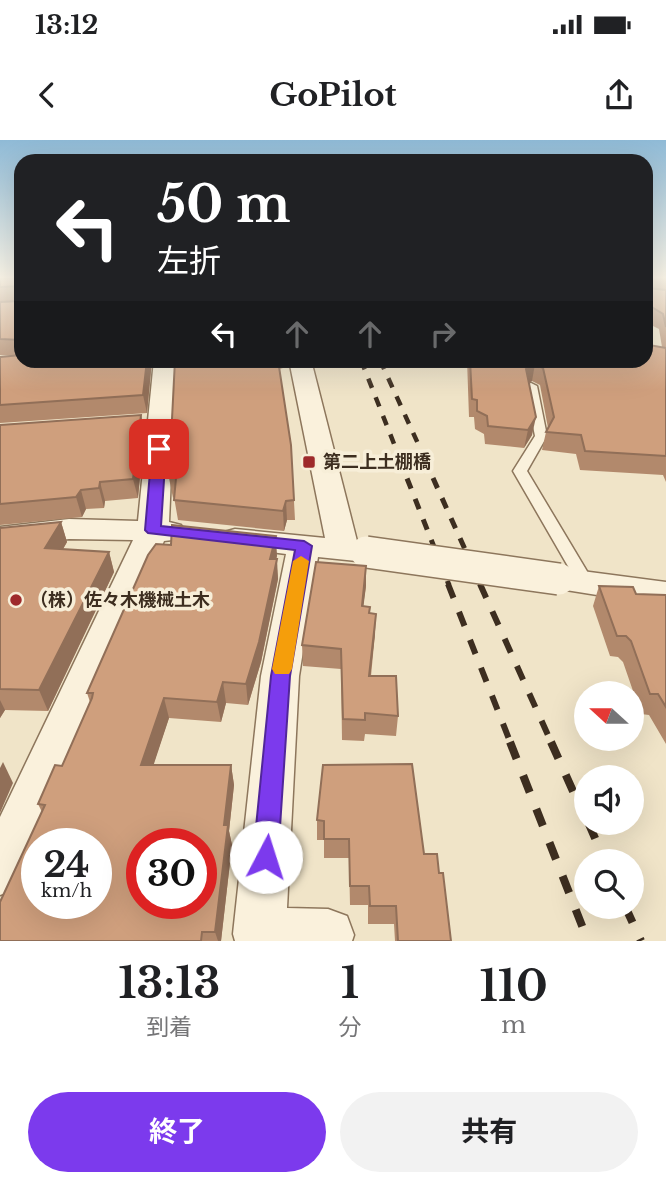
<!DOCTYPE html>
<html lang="ja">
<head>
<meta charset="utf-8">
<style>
	body { margin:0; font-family:"Libre Baskerville","Noto Sans JP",serif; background:#f2f2f2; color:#202124; height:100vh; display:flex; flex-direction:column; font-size:26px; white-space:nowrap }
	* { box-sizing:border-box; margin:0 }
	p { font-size:23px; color:#757577 }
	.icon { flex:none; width:38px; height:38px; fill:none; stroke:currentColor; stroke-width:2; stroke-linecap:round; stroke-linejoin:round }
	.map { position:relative; height:801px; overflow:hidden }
	.side { display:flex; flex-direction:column; background:#fff; flex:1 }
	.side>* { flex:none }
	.top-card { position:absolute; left:14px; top:14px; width:639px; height:214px; border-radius:21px; box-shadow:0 7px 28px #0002; background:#202124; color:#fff; overflow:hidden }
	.needle { width:46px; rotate:291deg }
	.buttons { position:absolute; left:574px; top:541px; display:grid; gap:14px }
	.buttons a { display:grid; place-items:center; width:70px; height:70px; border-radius:50%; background:#fff; box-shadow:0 7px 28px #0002; font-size:35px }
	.speed { position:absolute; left:21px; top:688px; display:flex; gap:14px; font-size:35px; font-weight:700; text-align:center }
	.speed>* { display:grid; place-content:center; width:91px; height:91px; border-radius:50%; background:#fff; box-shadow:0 7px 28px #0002; line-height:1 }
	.speed small { font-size:18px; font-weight:400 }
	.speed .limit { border:10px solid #d22; background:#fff; color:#111 }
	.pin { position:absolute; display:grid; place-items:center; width:60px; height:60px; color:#fff; margin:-30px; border-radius:14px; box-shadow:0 4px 10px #0006 }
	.me { position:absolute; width:77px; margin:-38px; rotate:5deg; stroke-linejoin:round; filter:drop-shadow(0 0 5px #0008) }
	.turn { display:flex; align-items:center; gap:24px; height:147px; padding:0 28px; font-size:32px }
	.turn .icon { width:91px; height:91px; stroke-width:2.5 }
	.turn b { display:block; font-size:49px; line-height:60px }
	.lanes { display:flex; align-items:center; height:66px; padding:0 28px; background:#0003; justify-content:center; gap:35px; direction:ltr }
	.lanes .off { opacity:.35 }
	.eta { display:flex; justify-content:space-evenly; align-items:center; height:119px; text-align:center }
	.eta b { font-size:42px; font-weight:700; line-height:49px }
	.primary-button { display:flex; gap:14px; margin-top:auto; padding:14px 28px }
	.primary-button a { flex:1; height:80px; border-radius:42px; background:#7c3aed; color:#fff; font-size:28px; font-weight:700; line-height:80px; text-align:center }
	.primary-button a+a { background:#f2f2f2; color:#202124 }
	.status { display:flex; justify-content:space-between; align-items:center; height:49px; padding:0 35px; background:#fff; direction:ltr }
	.status svg { height:19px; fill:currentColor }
	header { display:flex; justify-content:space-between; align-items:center; height:91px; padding:0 28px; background:#fff; font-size:32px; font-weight:700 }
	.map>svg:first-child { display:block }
</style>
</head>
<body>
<div class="status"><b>13:12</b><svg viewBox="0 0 49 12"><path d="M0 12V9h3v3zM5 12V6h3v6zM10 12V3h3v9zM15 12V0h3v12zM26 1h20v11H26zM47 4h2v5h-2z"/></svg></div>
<header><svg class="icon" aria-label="back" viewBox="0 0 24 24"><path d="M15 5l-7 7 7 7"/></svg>GoPilot<svg class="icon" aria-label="share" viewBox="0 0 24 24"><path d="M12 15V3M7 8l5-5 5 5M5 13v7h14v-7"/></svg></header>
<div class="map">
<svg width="666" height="801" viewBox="0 0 666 801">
	<rect width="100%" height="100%" fill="#f0e4c8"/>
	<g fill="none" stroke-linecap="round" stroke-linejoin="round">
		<g stroke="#8d765c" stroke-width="3">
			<path id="service" d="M531 243 537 246 547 296 527 331 594 443 592 447H580L513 331 535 296 525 246Z"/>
		</g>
		<g stroke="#8d765c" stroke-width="3">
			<g id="minor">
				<path d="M154 220H176L169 382 181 385 186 392 181 399 164 401 18 748 0 755V677L133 400 69 399 0 407V387L69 379 138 381Z"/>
				<path d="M289 220H311L357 401 377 405 382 412 377 419 366 422 318 417 299 536 287 768 328 769 347 776 354 795 352 801H235L233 794 261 536 286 414 224 406 219 399 224 392 235 389 325 398Z"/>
				<path d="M559 428 666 442V466L547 447 542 439 547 431Z"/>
			</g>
		</g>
		<use href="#service" fill="#faf1dc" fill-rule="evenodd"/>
		<use href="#minor" fill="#faf1dc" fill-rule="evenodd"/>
		<g stroke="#3d2e20" stroke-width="4.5" stroke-dasharray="10 10" stroke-linecap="butt">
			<path d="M361 220 400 319"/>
			<path d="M380 220 425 319"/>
		</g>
		<g stroke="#3d2e20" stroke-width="5" stroke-dasharray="11 11" stroke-linecap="butt">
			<path d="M399 318 449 445"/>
			<path d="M424 318 481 445"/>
		</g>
		<g stroke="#3d2e20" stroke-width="6" stroke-dasharray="15 15" stroke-linecap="butt">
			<path d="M448 444 511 604"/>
			<path d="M480 444 552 604"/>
		</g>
		<g stroke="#3d2e20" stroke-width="8" stroke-dasharray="18 18" stroke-linecap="butt">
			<path d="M510 602 588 801"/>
			<path d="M551 602 586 680"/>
			<path d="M588 682 605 721"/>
			<path d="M625 766 641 801"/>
		</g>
		<g stroke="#8d765c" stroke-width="34" stroke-linecap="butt">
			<path id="minor-bridge" d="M366 412 559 439"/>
		</g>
		<use href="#minor-bridge" stroke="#faf1dc" stroke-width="31"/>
	</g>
	<g fill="#b2896c" fill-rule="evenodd">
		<path d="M0 138H21V220H152L147 273 0 283V217L16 216 0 215Z"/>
		<path d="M646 138H666V342L663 335 580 330 576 314 542 310 546 292 548 288 540 245 532 241 528 243 532 295 524 308 485 304 484 294 475 289 474 277H469L467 220H646ZM649 184 659 189 662 207 649 205Z"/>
		<path d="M175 220H283V228L279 229 291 305 295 380H287L284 391 178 380 174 357 173 358 169 338Z"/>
		<path d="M141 275 144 293 138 358 105 361 104 368 86 369 82 377 0 385V285Z"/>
		<path d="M61 382 67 402 63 409 109 412 114 432 48 571 5 570 0 578V388Z"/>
		<path d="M277 416 276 419 278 439 261 522 248 565 226 563 221 582 169 578 153 625H231L234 645 229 691 232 705 221 801H0L42 672 38 664 62 626 90 562 87 553Z"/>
		<path d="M366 446 363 466 369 473 375 494 371 536 398 576 396 596 365 594 364 601 342 600 341 529 303 526 302 505Z"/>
		<path d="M599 446 636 454 666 455V604L649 575 641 574 623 522 618 517 610 516 593 466Z"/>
		<path d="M323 625 424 714 439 733 451 801H395L394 784H368V765H350L349 718H324V700H317V680Z"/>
	</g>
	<g fill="#916f58">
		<path d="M147 220H152L147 273 143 255Z"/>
		<path d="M535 224 532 241 522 247 526 229Z"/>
		<path d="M141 275 144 293 138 358 133 339Z"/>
		<path d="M536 277 532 295 524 308 528 290Z"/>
		<path d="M100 342 105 361 104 368 99 348Z"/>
		<path d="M81 350 86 369 82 377 76 357Z"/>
		<path d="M286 361 287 380 284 391 283 371Z"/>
		<path d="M61 382 67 402 52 428 45 408Z"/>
		<path d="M276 396 277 416 271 438 270 419Z"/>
		<path d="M109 412 114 432 48 571 39 550Z"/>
		<path d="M277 419 278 439 261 522 248 565 246 544Z"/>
		<path d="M366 426V446L361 486 362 466Z"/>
		<path d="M376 474 375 494 368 556 369 536Z"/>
		<path d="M223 542 226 563 221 582 217 562Z"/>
		<path d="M164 558 169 578 147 645 141 625Z"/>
		<path d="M0 560 5 570 0 578Z"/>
		<path d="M3 622 13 643 0 673V628Z"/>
		<path d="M231 625 234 645 229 691 232 705 221 801H218L215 792 224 685Z"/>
	</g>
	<g fill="#cf9f7d" stroke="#916f58" stroke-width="2" fill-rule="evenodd">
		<path d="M0 138H21V200L0 199V162L19 161V146L0 147Z"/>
		<path d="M646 138H648V148L666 150V187L663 174 650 166 649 205 666 208V316L585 311 581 295 546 292 554 277 543 228 535 224 526 229 536 277 528 290 488 286 487 276 477 271V260L472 259 470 220H646Z"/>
		<path d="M21 215V220H147L143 255 0 265V217Z"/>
		<path d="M175 220H278L291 305 294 360 286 361 283 371 174 360 176 338H169Z"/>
		<path d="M141 275 133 339 100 342 99 348 81 350 76 357 0 364V285Z"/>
		<path d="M61 382 45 408 109 412 39 550 0 549V388Z"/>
		<path d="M172 385 276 396 270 419H277L259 502 246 544 223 542 217 562 164 558 141 625H231L224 685H228L215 792H202L201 801H0V762L45 665 38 664 55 625 62 626 92 558 93 553H87L148 415 156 404 171 405ZM37 704H96V763H37ZM142 704H201V763H142Z"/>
		<path d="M316 422 366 426 362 466 370 467 369 473 376 474 369 536H396L398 576 365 573V580L343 579 341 509 302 505Z"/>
		<path d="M599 446 633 447 636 454 666 455V567L658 554H650L631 501 626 496H617Z"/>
		<path d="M412 624 424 714H437L439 733H443L451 801H398L396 766H370L369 746H350L349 699H324V681L317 680 323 625Z"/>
	</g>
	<linearGradient id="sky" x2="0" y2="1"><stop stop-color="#8fbad6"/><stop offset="0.55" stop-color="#f8f3e6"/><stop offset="1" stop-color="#f8f3e6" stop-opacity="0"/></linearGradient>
	<rect width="666" height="250" fill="url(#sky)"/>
	<path fill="#7c3aed" stroke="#51269a" stroke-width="2" d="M159 305 166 309 161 386 304 401 312 406 290 536 278 717 274 725 266 729 257 725 253 717 271 536 295 410 148 393 145 390 152 309Z"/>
	<path fill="#f59e0b" d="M301 416 309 421 292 529 289 534H275L272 529 293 421Z"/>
	<g fill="#9e2a2b" stroke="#f7eed8" stroke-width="2.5">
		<rect x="302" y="315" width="14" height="14" rx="3.5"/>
		<circle cx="16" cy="460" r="7"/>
	</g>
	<g text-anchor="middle" stroke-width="7" stroke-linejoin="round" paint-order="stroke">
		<g font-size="18" font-weight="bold" fill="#3d2e20" stroke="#f7eed8" text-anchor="start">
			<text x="323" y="328">第二上土棚橋</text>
			<text x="30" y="466">（株）佐々木機械土木</text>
		</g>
	</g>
</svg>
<div class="buttons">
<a><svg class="needle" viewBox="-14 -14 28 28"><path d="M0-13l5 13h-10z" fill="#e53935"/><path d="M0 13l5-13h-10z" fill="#757577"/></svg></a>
<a><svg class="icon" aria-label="sound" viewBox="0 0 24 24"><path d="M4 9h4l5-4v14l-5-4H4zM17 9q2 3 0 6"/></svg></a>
<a><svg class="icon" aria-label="search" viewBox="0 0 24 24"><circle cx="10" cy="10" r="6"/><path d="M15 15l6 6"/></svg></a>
</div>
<div class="speed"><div>24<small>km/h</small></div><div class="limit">30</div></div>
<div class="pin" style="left:159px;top:309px;background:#d93025"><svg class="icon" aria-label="arrive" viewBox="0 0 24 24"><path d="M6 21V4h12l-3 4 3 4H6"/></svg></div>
<svg class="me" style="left:266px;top:717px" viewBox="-20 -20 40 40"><circle r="19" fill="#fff"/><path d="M0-13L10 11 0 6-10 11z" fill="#7c3aed"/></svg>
<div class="top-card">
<div class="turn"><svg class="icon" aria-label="left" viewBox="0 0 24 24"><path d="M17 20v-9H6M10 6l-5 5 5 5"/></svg><div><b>50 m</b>左折</div></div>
<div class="lanes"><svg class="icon" aria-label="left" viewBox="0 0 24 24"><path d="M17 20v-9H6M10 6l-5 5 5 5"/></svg><svg class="icon off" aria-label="ahead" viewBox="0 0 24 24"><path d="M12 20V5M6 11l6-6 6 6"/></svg><svg class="icon off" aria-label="ahead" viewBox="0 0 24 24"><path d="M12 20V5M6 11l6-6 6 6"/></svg><svg class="icon off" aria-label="right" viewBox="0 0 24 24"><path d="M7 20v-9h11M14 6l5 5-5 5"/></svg></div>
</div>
</div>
<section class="side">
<div class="eta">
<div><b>13:13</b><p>到着</p></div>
<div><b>1</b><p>分</p></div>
<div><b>110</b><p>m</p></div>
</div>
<div class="primary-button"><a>終了</a><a>共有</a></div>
</section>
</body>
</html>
